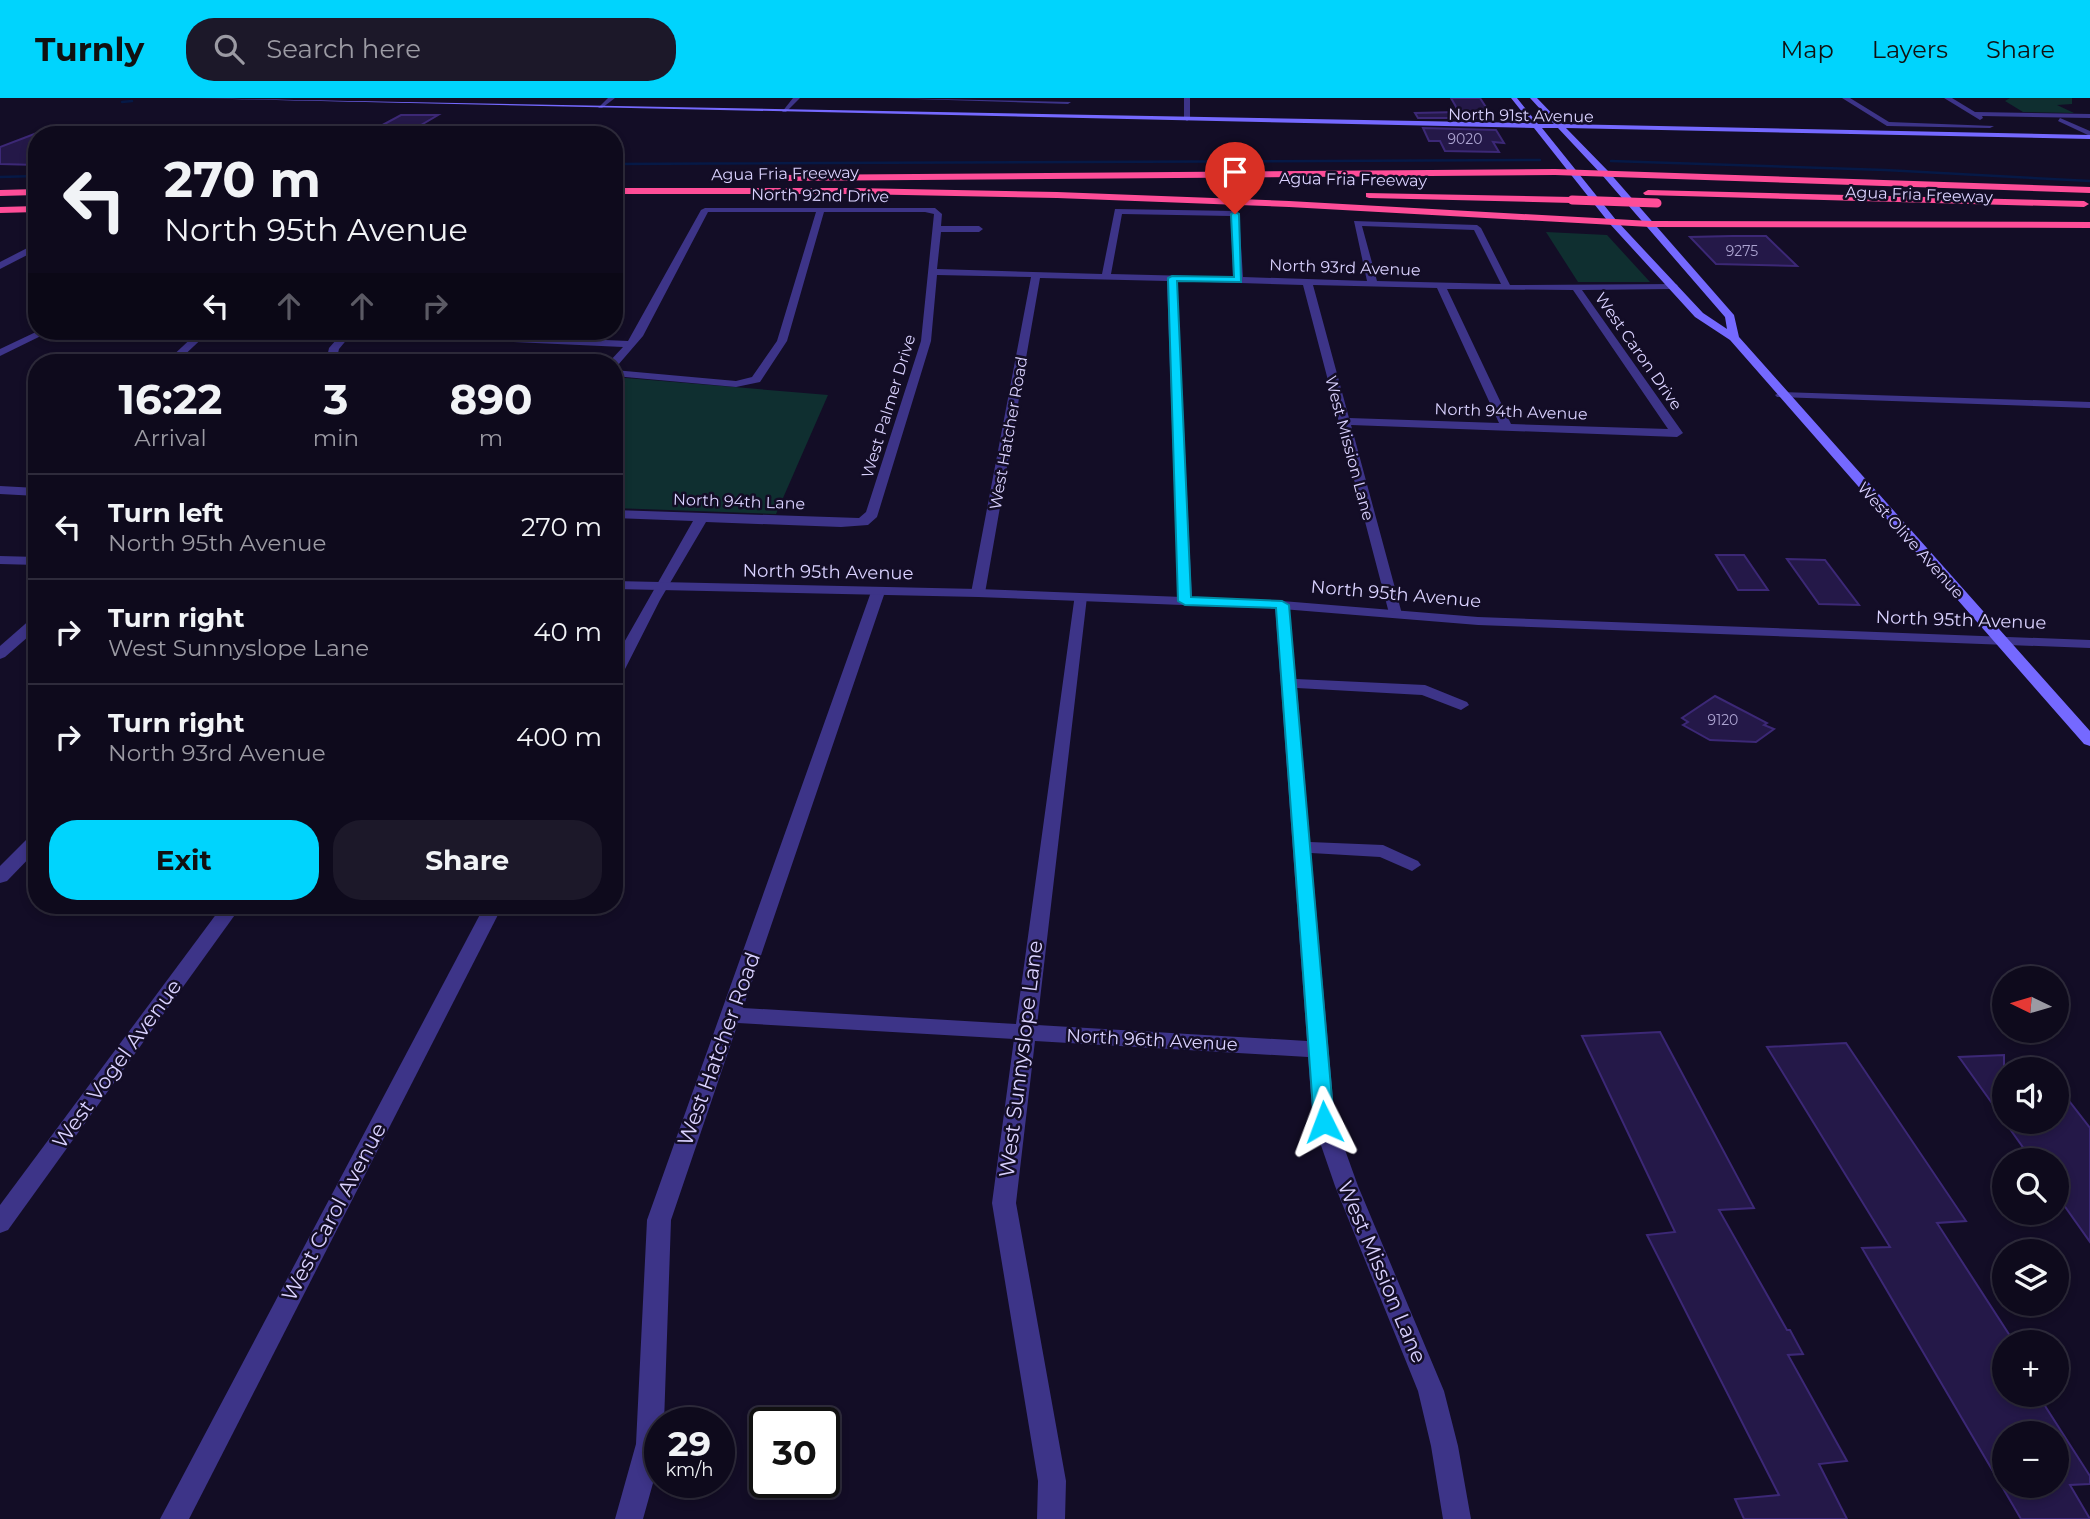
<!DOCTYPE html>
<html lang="en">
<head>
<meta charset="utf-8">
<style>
	body { margin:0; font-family:Montserrat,sans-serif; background:#1c1829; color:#f1f3f6; height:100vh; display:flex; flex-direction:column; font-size:26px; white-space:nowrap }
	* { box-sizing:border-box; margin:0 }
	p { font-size:23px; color:#9b9aa3 }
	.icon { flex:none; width:38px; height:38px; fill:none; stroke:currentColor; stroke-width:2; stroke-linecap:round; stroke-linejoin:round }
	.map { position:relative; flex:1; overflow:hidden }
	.sheet { position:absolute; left:28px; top:256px; width:595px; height:560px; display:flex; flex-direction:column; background:#0e0a1c; border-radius:28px; box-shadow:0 4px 10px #0003,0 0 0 2px #2e2b3b }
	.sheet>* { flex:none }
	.hud { position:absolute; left:28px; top:28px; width:595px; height:214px; border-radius:28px; box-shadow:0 4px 10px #0003,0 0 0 2px #2e2b3b; background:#0e0a1c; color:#f1f3f6; overflow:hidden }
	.needle { width:46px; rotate:275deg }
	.buttons { position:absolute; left:1992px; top:868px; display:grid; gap:14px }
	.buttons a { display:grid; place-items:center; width:77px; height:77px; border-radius:50%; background:#0e0a1c; box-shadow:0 4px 10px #0003,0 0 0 2px #2e2b3b; font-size:35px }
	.speed { position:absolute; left:644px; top:1309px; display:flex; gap:14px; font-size:35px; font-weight:700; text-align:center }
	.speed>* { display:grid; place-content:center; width:91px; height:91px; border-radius:50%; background:#0e0a1c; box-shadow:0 4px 10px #0003,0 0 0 2px #2e2b3b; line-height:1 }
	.speed small { font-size:18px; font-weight:400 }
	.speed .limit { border:4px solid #111; border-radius:10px; background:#fff; color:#111 }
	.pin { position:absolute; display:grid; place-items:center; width:60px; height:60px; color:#fff; margin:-72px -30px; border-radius:50% 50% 50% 0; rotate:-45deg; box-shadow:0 0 7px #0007 }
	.pin .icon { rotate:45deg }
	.me { position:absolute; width:77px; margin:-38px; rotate:357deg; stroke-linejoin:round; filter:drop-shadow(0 0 5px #0008) }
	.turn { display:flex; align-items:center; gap:24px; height:147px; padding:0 21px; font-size:32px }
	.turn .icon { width:91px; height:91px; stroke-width:2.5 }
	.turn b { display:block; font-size:49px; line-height:60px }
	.lanes { display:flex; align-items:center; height:66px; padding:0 21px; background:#0003; justify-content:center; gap:35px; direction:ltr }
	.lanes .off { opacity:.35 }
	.eta { display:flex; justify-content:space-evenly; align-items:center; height:119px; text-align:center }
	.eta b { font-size:42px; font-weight:700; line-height:49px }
	.action { display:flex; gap:14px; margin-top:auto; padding:14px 21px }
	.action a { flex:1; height:80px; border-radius:28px; background:#00d4fd; color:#111; font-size:28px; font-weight:700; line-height:80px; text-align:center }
	.action a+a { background:#1c1829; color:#f1f3f6 }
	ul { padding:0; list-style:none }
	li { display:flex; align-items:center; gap:21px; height:105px; padding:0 21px; border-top:2px solid #2e2b3b }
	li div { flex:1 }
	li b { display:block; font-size:26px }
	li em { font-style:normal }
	header { display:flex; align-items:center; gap:42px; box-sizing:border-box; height:98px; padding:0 35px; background:#00d4fd; color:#111 }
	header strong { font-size:33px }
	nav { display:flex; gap:38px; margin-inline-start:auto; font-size:24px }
	.search { width:490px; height:63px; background:#1c1829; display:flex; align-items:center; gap:18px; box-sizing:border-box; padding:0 24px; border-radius:28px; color:#9b9aa3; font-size:26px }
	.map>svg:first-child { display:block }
</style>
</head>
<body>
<header>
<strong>Turnly</strong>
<div class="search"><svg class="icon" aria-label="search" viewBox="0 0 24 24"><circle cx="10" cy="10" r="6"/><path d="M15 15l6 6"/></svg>Search here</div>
<nav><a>Map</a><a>Layers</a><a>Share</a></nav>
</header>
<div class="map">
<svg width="2090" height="1421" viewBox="0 0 2090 1421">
	<rect width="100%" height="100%" fill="#130d26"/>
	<g fill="#0f2f30">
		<path d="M2010 0H2072V6L2057 7 2074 15 2023 14 2005 3Z"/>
		<path d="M1546 134 1607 137 1650 184H1578Z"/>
		<path d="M614 279 828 297 776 416 614 410Z"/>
	</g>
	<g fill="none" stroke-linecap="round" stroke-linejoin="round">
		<g stroke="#061946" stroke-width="2.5">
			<path d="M122 4 132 3"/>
			<path d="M1611 63 1885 72 2090 83"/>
			<path d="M614 66 1540 62"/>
			<path d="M0 79 37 78"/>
		</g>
	</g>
	<g fill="#241848" stroke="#3c2876" stroke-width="2" fill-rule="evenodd">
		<path d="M1451 0H1480L1493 20H1418L1415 15 1459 14Z"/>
		<path d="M401 17H438L404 37H364Z"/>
		<path d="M1423 30 1496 32 1504 45 1493 44 1499 54 1445 53 1440 43H1429Z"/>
		<path d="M37 35V67L0 66V49Z"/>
		<path d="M1732 138H1766L1797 168 1716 166 1690 139Z"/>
		<path d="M1716 457H1744L1768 492H1738Z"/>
		<path d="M1787 461 1825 462 1859 507 1819 506Z"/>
		<path d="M1715 598 1767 625 1764 627 1774 631 1756 644 1710 642 1683 627 1688 624 1682 620Z"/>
		<path d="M1660 934 1754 1110 1719 1112 1787 1232H1790L1803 1256 1788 1257 1847 1363 1819 1366 1847 1421H1744L1735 1401 1779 1397 1647 1137 1675 1134 1582 938Z"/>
		<path d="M1846 945 1966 1123 1937 1125 2014 1244H2004V1297H2038L2090 1378V1386L2070 1387 2090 1421H2021L1862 1150 1890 1149 1767 949ZM2004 1335H2056V1388H2004Z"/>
		<path d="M2004 957V1022L1959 959Z"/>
		<path d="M2056 986 2090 1030V1144L2056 1096V1062H2032L2005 1024H2056Z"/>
	</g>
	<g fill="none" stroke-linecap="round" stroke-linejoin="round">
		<g fill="#3d3488" fill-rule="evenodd">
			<path d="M793 0H800L786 14H782Z"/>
			<path d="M885 0 1071 4 1068 6Z"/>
			<path d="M1184 0H1190V21L1187 23 1184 21Z"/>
			<path d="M1842 0H1850L1889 24 1994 28 1990 30 1887 28Z"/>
			<path d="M1944 0H1952L1975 14 2090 16V20L1982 18 1983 20 1980 22Z"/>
			<path d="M2060 20 2090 33V38L2058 23Z"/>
			<path d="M705 110H935L942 116 941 128H979L983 131 979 134H941L937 171 1102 176 1115 111 1235 113 1239 116 1243 179 1367 183 1354 123 1477 127 1481 130 1510 187 1676 186 1678 188 1673 191 1582 192 1683 335 1677 339 1351 327 1402 516 1400 519H1390L1303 187 1177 183 1192 503 1185 507 1178 503 1167 183 1040 180 985 495 978 499 971 495 1031 179 937 177 931 243 877 419 868 427 841 429 706 424 660 502 622 577 614 582V562L693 423 614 420V412L859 420 866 414 921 243 934 116 925 114H824L787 243 760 284 736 289 614 278V272L736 283 752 279 777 243 816 114H708L643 238 618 267 609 264 623 249 492 243 487 240 492 237 628 243 701 112ZM1122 116 1231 118 1233 179 1111 176ZM1362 128 1474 132 1501 186 1377 183ZM1313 187 1437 190 1499 325 1349 320ZM1447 191 1573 192 1668 331 1511 326Z"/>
			<path d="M37 145V152L0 171V164Z"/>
			<path d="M38 233H51L0 258V251Z"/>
			<path d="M199 233H210L177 264H166Z"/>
			<path d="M344 233H354L339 251 336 264H326L329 250Z"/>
			<path d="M1781 294 2090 304V310L1777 299 1775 297Z"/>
			<path d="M0 388 37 390V398L0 396Z"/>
			<path d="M878 490 885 494 743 910 1016 926 1075 496H1085L1087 499 1037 927 1307 943 1275 507 1277 504 1282 503 1289 507 1296 581 1425 587 1467 604 1469 607 1461 612 1422 597 1297 590 1310 744 1383 747 1418 763 1421 767 1412 773 1380 759 1311 755 1335 1024 1358 1088 1444 1293 1458 1348 1471 1421H1443L1431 1348 1418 1293 1335 1088 1313 1024 1308 959 1035 943 1016 1105 1066 1383 1065 1421H1037L1038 1383 992 1105 1014 941 738 925 671 1122 664 1325H660V1360L643 1421H615L636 1346 647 1122 871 494Z"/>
			<path d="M37 519V531L5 559 0 561V548L32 520Z"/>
			<path d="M37 735V752L7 783 0 785V768L31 737Z"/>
			<path d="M223 807H242L8 1132 0 1135V1107Z"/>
			<path d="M485 807H503L189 1421H160Z"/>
		</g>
		<g fill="#3d3488" fill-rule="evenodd">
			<path d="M608 0H615L602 10H598Z"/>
			<path d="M0 458 37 459V467L0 466Z"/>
			<path d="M614 483 978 491 1282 503 1478 519 2090 542V550L1478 527 1282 511 978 499 614 491Z"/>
		</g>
		<path fill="#7569ff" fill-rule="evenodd" d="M184 0 1531 25 1511 0H1517L1538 26H1554L1530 0H1537L1562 26 2090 37V41L1566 30 1608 73 1734 217 1739 239 2090 633V648L2084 646 1730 242 1695 219 1610 126 1534 30ZM1542 30H1558L1602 77 1725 219 1727 231 1703 215 1616 122Z"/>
		<g fill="#ff4d98" fill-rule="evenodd">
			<path d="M1555 71 2090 89V95L1555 77 780 83 775 80 780 77Z"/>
			<path d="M614 90H854L1057 94 1289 103 1650 123 2090 124V130L1650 129 1289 109 1057 100 854 96H614Z"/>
			<path d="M37 91V97L0 98V92Z"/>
			<path d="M1648 92 2084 103 2089 106 2084 109 1645 97 1643 95Z"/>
			<path d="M1366 95 1572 99 1577 102 1572 105 1369 100 1366 99Z"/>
			<path d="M37 108V114L0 115V109Z"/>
		</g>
		<path stroke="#ff4d98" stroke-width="9" d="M1572 102 1657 105"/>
	</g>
	<path fill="#00d4fd" stroke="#008aa4" stroke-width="2" d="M1235 114 1239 116 1241 184 1177 183 1191 499 1282 503 1289 507 1334 1024 1331 1030 1324 1032 1317 1030 1314 1024 1276 510 1185 507 1178 503 1168 180 1172 178 1234 179 1231 116Z"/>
	<g text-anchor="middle" stroke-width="5" stroke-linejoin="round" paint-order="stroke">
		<g font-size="14" fill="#aca4d1">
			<text x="1465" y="46">9020</text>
			<text x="1742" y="158">9275</text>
			<text x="1723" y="627">9120</text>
		</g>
		<g font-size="16" fill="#dad2ff" stroke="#130d26">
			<text transform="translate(1521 17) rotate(1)" y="6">North 91st Avenue</text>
			<text transform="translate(785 75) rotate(-1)" y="6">Agua Fria Freeway</text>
			<text transform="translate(1353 81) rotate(1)" y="6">Agua Fria Freeway</text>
			<text transform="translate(1919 96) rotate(2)" y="6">Agua Fria Freeway</text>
			<text transform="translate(820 97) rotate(1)" y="6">North 92nd Drive</text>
			<text transform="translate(1345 169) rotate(2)" y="6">North 93rd Avenue</text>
			<text transform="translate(1639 253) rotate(55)" y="6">West Caron Drive</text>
			<text transform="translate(888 308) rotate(-73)" y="6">West Palmer Drive</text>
			<text transform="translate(1511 313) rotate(2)" y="6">North 94th Avenue</text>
			<text transform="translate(1008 335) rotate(-80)" y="6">West Hatcher Road</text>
			<text transform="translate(1350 350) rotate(75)" y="6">West Mission Lane</text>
			<text transform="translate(739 403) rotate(2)" y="6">North 94th Lane</text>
			<text transform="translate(1911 442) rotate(48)" y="6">West Olive Avenue</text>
		</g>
		<g font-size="18" fill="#dad2ff" stroke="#130d26">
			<text transform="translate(828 474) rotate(1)" y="6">North 95th Avenue</text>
			<text transform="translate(1396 496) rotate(5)" y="6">North 95th Avenue</text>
			<text transform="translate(1961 522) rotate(2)" y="6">North 95th Avenue</text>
			<text transform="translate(1152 942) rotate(3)" y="6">North 96th Avenue</text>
		</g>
		<g font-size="21" fill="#dad2ff" stroke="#130d26">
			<text transform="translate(719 951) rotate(-70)" y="7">West Hatcher Road</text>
			<text transform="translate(1021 961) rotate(-83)" y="7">West Sunnyslope Lane</text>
			<text transform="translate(117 966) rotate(-54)" y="7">West Vogel Avenue</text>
			<text transform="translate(334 1114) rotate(-62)" y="7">West Carol Avenue</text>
			<text transform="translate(1382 1174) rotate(67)" y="7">West Mission Lane</text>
		</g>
	</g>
</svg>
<div class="buttons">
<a><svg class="needle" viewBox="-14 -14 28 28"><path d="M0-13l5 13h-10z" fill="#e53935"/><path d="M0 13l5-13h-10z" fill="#9b9aa3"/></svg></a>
<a><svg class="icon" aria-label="sound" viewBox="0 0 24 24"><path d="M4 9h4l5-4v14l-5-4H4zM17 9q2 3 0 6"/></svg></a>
<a><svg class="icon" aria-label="search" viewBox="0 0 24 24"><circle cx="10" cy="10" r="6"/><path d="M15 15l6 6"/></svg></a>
<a><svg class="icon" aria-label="layers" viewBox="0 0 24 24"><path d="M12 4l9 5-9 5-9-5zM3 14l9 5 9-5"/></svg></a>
<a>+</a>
<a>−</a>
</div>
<div class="speed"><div>29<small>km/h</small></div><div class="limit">30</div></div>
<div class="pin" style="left:1235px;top:116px;background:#d93025"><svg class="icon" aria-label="arrive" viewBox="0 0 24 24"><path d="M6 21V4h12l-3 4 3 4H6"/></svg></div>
<svg class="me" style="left:1324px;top:1024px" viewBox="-20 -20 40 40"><path d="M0-17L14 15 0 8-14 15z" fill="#00d4fd" stroke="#fff" stroke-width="4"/></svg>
<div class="hud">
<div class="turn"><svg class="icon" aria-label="left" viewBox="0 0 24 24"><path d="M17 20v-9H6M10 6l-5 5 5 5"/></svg><div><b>270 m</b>North 95th Avenue</div></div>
<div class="lanes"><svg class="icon" aria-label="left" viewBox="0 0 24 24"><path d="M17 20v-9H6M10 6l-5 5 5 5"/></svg><svg class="icon off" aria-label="ahead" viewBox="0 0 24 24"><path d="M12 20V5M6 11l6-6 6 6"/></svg><svg class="icon off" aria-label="ahead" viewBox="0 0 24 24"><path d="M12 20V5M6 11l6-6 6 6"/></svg><svg class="icon off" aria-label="right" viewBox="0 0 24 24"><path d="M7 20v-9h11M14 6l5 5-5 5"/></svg></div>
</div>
<section class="sheet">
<div class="eta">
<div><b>16:22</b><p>Arrival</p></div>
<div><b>3</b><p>min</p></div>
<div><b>890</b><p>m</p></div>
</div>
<ul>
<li><svg class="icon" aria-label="left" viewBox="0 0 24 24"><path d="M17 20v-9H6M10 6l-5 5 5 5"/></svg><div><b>Turn left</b><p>North 95th Avenue</p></div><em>270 m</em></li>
<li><svg class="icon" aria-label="right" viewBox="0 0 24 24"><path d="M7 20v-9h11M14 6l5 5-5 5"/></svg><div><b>Turn right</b><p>West Sunnyslope Lane</p></div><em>40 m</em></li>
<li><svg class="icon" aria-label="right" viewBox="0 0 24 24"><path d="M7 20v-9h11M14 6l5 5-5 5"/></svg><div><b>Turn right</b><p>North 93rd Avenue</p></div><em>400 m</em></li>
</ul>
<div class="action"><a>Exit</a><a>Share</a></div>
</section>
</div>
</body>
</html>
